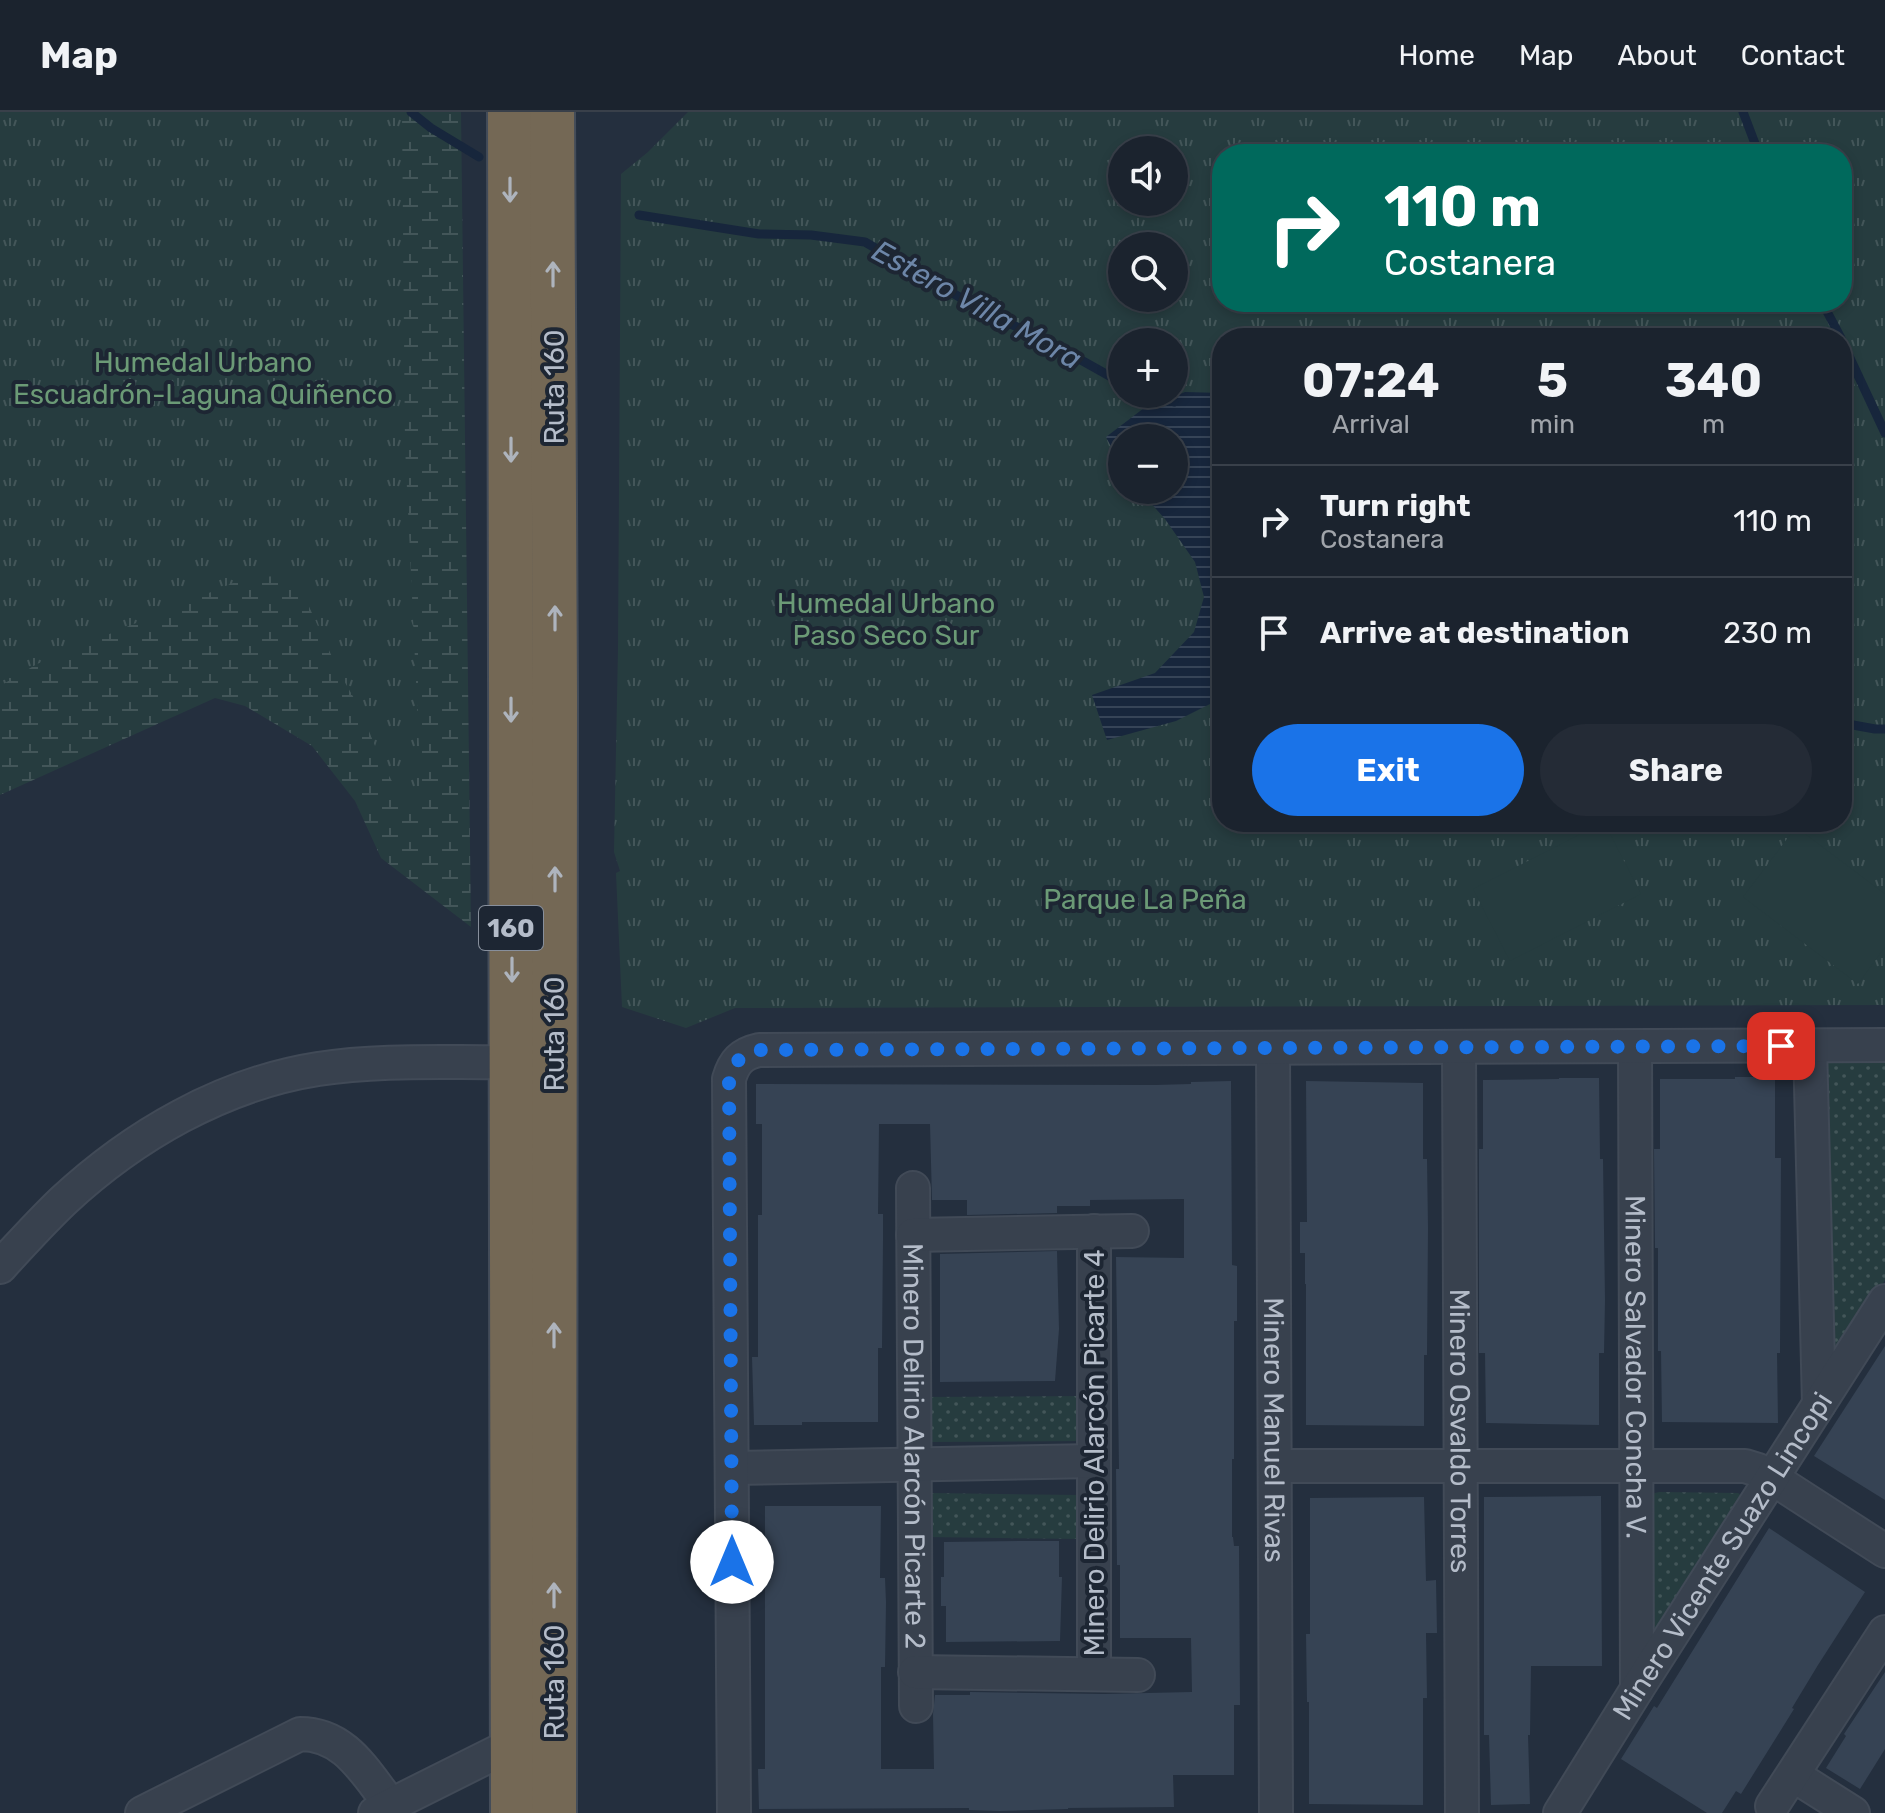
<!DOCTYPE html>
<html lang="en">
<head>
<meta charset="utf-8">
<style>
	body { margin:0; font-family:Rubik,sans-serif; background:#242b36; color:#f1f3f6; height:100vh; display:flex; flex-direction:column; font-size:30px; white-space:nowrap }
	* { box-sizing:border-box; margin:0 }
	p { font-size:26px; color:#a0a4aa }
	.icon { flex:none; width:44px; height:44px; fill:none; stroke:currentColor; stroke-width:2; stroke-linecap:round; stroke-linejoin:round }
	.map { position:relative; flex:1; overflow:hidden }
	.panel { position:absolute; left:1212px; top:216px; width:640px; height:504px; display:flex; flex-direction:column; background:#1b232e; border-radius:32px; box-shadow:0 4px 12px #0003,0 0 0 2px #39404a }
	.panel>* { flex:none }
	.guide { position:absolute; left:1212px; top:32px; width:640px; height:168px; border-radius:32px; box-shadow:0 4px 12px #0003,0 0 0 2px #39404a; background:#00695c; color:#fff; overflow:hidden }
	.buttons { position:absolute; left:1108px; top:24px; display:grid; gap:16px }
	.buttons a { display:grid; place-items:center; width:80px; height:80px; border-radius:50%; background:#1b232e; box-shadow:0 4px 12px #0003,0 0 0 2px #39404a; font-size:40px }
	.pin { position:absolute; display:grid; place-items:center; width:68px; height:68px; color:#fff; margin:-34px; border-radius:16px; box-shadow:0 4px 12px #0006 }
	.me { position:absolute; width:88px; margin:-44px; rotate:0deg; stroke-linejoin:round; filter:drop-shadow(0 0 6px #0008) }
	.turn { display:flex; align-items:center; gap:28px; height:168px; padding:0 40px; font-size:36px }
	.turn .icon { width:104px; height:104px; stroke-width:2.5 }
	.turn b { display:block; font-size:56px; line-height:68px }
	.eta { display:flex; justify-content:space-evenly; align-items:center; height:136px; text-align:center }
	.eta b { font-size:48px; font-weight:700; line-height:56px }
	.cta { display:flex; gap:16px; margin-top:auto; padding:16px 40px }
	.cta a { flex:1; height:92px; border-radius:48px; background:#1a73e8; color:#fff; font-size:32px; font-weight:700; line-height:92px; text-align:center }
	.cta a+a { background:#242b36; color:#f1f3f6 }
	ul { padding:0; list-style:none }
	li { display:flex; align-items:center; gap:24px; height:112px; padding:0 40px; border-top:2px solid #39404a }
	li div { flex:1 }
	li b { display:block; font-size:30px }
	li em { font-style:normal }
	header { display:flex; align-items:center; gap:48px; box-sizing:border-box; height:112px; padding:0 40px; background:#1b232e; border-bottom:2px solid #39404a }
	header strong { font-size:38px }
	nav { display:flex; gap:44px; margin-inline-start:auto; font-size:28px }
	.map>svg:first-child { display:block }
</style>
</head>
<body>
<header>
<strong>Map</strong>
<nav><a>Home</a><a>Map</a><a>About</a><a>Contact</a></nav>
</header>
<div class="map">
<svg width="1885" height="1701" viewBox="0 0 1885 1701">
	<defs>
		<pattern id="grass-dots" width="8" height="8" patternUnits="userSpaceOnUse" patternTransform="scale(2)"><rect width="8" height="8" fill="#263c3f"/><path d="M2 2h.1M6 6h.1" fill="none" stroke="#435659" stroke-width="1.8" stroke-linecap="round"/></pattern>
		<pattern id="wetland-marsh" width="20" height="14" patternUnits="userSpaceOnUse" patternTransform="scale(2)"><rect width="20" height="14" fill="#263c3f"/><path d="M1 5h8M5 5V1M11 12h8M15 12V8" fill="none" stroke="#435659"/></pattern>
		<pattern id="park-tufts" width="24" height="20" patternUnits="userSpaceOnUse" patternTransform="scale(2)"><rect width="24" height="20" fill="#263c3f"/><path d="M3 7l-1-3M5 7V3M7 7l1-3M15 17l-1-3M17 17v-4M19 17l1-3" fill="none" stroke="#435659"/></pattern>
		<pattern id="water-rules" width="6" height="5" patternUnits="userSpaceOnUse" patternTransform="scale(2)"><rect width="6" height="5" fill="#17263c"/><path d="M0 2.5h6" fill="none" stroke="#364457"/></pattern>
	</defs>
	<rect width="100%" height="100%" fill="#242f3e"/>
	<g fill="url(#grass-dots)">
		<path d="M1885 946V1168L1834 1249 1825 949Z"/>
		<path d="M1086 1284 1081 1329 931 1330 926 1328 925 1285Z"/>
		<path d="M1659 1380 1738 1381 1744 1385 1665 1528 1647 1525 1651 1382Z"/>
		<path d="M931 1381 1081 1383 1085 1427 925 1425Z"/>
	</g>
	<path fill="url(#wetland-marsh)" d="M0 0H461L471 815 381 746 355 689 312 634 245 594 215 586 0 683Z"/>
	<g fill="url(#park-tufts)" fill-rule="evenodd">
		<path d="M0 0H402L405 333 422 699C415 702 412 699 406 695L382 651 359 595 339 560 300 475 277 464 245 466 37 552 0 574Z"/>
		<path d="M688 0H1885V893L735 896 686 916 622 895 616 761 620 759 614 740 618 537 621 62 648 40ZM1122 38H1174V90H1122ZM1222 42H1842V190H1222ZM1122 134H1174V186H1122ZM1222 226H1842V710H1222ZM1122 230H1174V282H1122ZM1122 326H1174V378H1122Z"/>
	</g>
	<g fill="#263c3f">
		<path d="M1604 710 1641 782 1510 849 1473 777Z"/>
		<path d="M1796 715 1885 782V835L1858 872 1743 785Z"/>
	</g>
	<path fill="url(#water-rules)" d="M1185 280 1222 281V586L1176 609 1107 628 1092 583 1155 561 1194 520 1204 485 1195 450 1165 407 1139 378H1174V326H1122V356L1106 325 1144 296Z"/>
	<g fill="none" stroke-linecap="round" stroke-linejoin="round">
		<g stroke="#17263c" stroke-width="9">
			<path d="M411 0 431 16 479 45"/>
			<path d="M1743 0 1759 42"/>
			<path d="M639 103 759 122 811 123 865 130 992 204 1040 225 1122 271"/>
			<path d="M1822 190 1841 226"/>
			<path d="M1842 229 1885 321"/>
			<path d="M1143 282 1174 290"/>
			<path d="M1842 611 1875 617H1885"/>
		</g>
	</g>
	<g fill="#364354">
		<path d="M1735 965H1775V1046H1781L1780 1241H1777L1778 1311 1662 1310 1661 1239H1658V1136H1655L1654 1037H1660V967H1735Z"/>
		<path d="M1559 966H1599L1600 1047H1603L1605 1188 1604 1241H1599V1313L1486 1311 1485 1241H1479V1037H1483V968L1559 967Z"/>
		<path d="M1231 969 1232 1153 1237 1154V1209H1234V1347H1232V1425H1233L1234 1434H1239L1240 1593H1234V1663H1173L1174 1695 1068 1696V1697L1000 1699 969 1698V1696L759 1697 758 1657H765V1394H881L880 1466H885L886 1490 885 1555H881V1657H934L933 1602 935 1583H970V1580L1104 1582 1192 1580 1191 1526H1120V1453H1117L1116 1357H1119L1116 1145 1184 1146V1087L1090 1088V1094H1057V1101L967 1103V1088H932L930 1012H879L878 1102H883V1129L882 1236H878V1310H802V1313H754L752 1245H758V1103H762V1012H756V972L1155 973 1191 972V970Z"/>
		<path d="M1306 969 1423 971V1047H1427L1428 1116 1427 1243H1424V1314L1306 1313V1172H1305V1141H1300V1110H1307Z"/>
		<path d="M1057 1139 1059 1217 1055 1269 940 1270V1142Z"/>
		<path d="M1885 1234V1388L1814 1344Z"/>
		<path d="M1601 1384 1602 1554H1531L1530 1623H1528L1530 1692 1491 1693 1489 1623H1484V1385Z"/>
		<path d="M1424 1385 1426 1469 1436 1468 1437 1521H1426L1427 1586H1423V1693L1309 1692V1590H1307L1306 1522H1310V1386Z"/>
		<path d="M1769 1416 1865 1480 1818 1553 1792 1596 1794 1597 1741 1682 1736 1679 1722 1701H1707L1621 1647 1654 1594 1657 1596Z"/>
		<path d="M1020 1429H1059V1465H1062L1060 1529 946 1530V1494H941V1465H944V1430Z"/>
		<path d="M1885 1560V1637L1860 1677 1826 1656 1846 1624 1844 1622Z"/>
	</g>
	<g fill="none" stroke-linecap="round" stroke-linejoin="round">
		<g stroke="#414a57" stroke-width="36">
			<g id="minor">
				<path d="M1810 933 1819 1292"/>
				<path id="s1" d="M1459 935 1462 1701"/>
				<path id="s2" d="M1635 935 1637 1577"/>
				<path id="s3" d="M1273 936 1276 1701"/>
				<path id="s4" d="M913 1076 916 1594"/>
				<path d="M1094 1119V1562"/>
				<path d="M913 1123 1132 1119"/>
				<path d="M0 1155C21 1132 41 1110 63 1089 133 1024 222 972 318 957 381 947 448 951 512 950"/>
				<path d="M1275 1354H1745L1758 1358 1772 1366 1885 1439"/>
				<path d="M732 1356 1094 1349"/>
				<path d="M915 1560 1138 1563"/>
				<path d="M1793 1663 1853 1701"/>
				<path d="M1772 1694 1885 1520"/>
				<path d="M142 1701 300 1622C346 1622 365 1661 391 1693L392 1701"/>
				<path d="M375 1701 513 1632"/>
				<path d="M734 1701 729 967C734 950 741 942 759 938L1885 933"/>
				<path id="s5" d="M1560 1701 1637 1577 1885 1189"/>
			</g>
		</g>
		<g stroke="#434c59" stroke-width="48">
			<g id="highway">
				<path d="M510 0 513 1701"/>
				<path d="M552 0 555 584 554 1701"/>
			</g>
		</g>
		<use href="#minor" stroke="#38414e" stroke-width="32"/>
		<use href="#highway" stroke="#746855" stroke-width="44"/>
	</g>
	<defs><path id="oneway-shaft" d="M-6 0H5M1.5-3L5.5 0L1.5 3" fill="none" stroke-width="1.6" stroke-linecap="round" stroke-linejoin="round" transform="scale(2)"/></defs>
	<g stroke="#aeb4bd">
		<use href="#oneway-shaft" transform="translate(510 78) rotate(90)"/>
		<use href="#oneway-shaft" transform="translate(553 162) rotate(-90)"/>
		<use href="#oneway-shaft" transform="translate(511 338) rotate(90)"/>
		<use href="#oneway-shaft" transform="translate(555 506) rotate(-90)"/>
		<use href="#oneway-shaft" transform="translate(511 598) rotate(90)"/>
		<use href="#oneway-shaft" transform="translate(555 767) rotate(-90)"/>
		<use href="#oneway-shaft" transform="translate(512 858) rotate(90)"/>
		<use href="#oneway-shaft" transform="translate(554 1223) rotate(-90)"/>
		<use href="#oneway-shaft" transform="translate(554 1483) rotate(-90)"/>
	</g>
	<g fill="none" stroke-linecap="round" stroke-linejoin="round">
		<path stroke="#1a73e8" stroke-width="14" stroke-dasharray="0 25.2" d="M732 1450 729 967C734 950 741 942 759 938L1781 934"/>
	</g>
	<g text-anchor="middle" stroke-width="8" stroke-linejoin="round" paint-order="stroke">
		<rect fill="#1d2633" stroke="#878f9c" stroke-width="2" x="479" y="794" width="64" height="44" rx="6"/>
		<g font-size="26" font-weight="bold" fill="#b4bcc9">
			<text x="511" y="825">160</text>
		</g>
		<g font-size="28" fill="#6b9a76" stroke="#1d2633">
			<text x="203" y="260">Humedal Urbano<tspan x="203" dy="32">Escuadrón-Laguna Quiñenco</tspan></text>
			<text x="886" y="501">Humedal Urbano<tspan x="886" dy="32">Paso Seco Sur</tspan></text>
			<text x="1145" y="797">Parque La Peña</text>
		</g>
		<g font-size="28" fill="#b4bcc9" stroke="#1d2633">
			<text transform="translate(554 275) rotate(-90)" y="10">Ruta 160</text>
			<text transform="translate(554 922) rotate(-90)" y="10">Ruta 160</text>
			<text dy="10" stroke="none"><textPath href="#s2" startOffset="320">Minero Salvador Concha V.</textPath></text>
			<text dy="10" stroke="none"><textPath href="#s3" startOffset="382">Minero Manuel Rivas</textPath></text>
			<text dy="10" stroke="none"><textPath href="#s1" startOffset="384">Minero Osvaldo Torres</textPath></text>
			<text dy="10" stroke="none"><textPath href="#s4" startOffset="258">Minero Delirio Alarcón Picarte 2</textPath></text>
			<text transform="translate(1094 1341) rotate(-90)" y="10">Minero Delirio Alarcón Picarte 4</text>
			<text dy="10" stroke="none"><textPath href="#s5" startOffset="304">Minero Vicente Suazo Lincopi</textPath></text>
			<text transform="translate(554 1570) rotate(-90)" y="10">Ruta 160</text>
		</g>
		<g font-size="30" font-style="italic" fill="#6d86a8" stroke="#1d2633">
			<text transform="translate(977 193) rotate(29)" y="10">Estero Villa Mora</text>
		</g>
	</g>
</svg>
<div class="buttons">
<a><svg class="icon" aria-label="sound" viewBox="0 0 24 24"><path d="M4 9h4l5-4v14l-5-4H4zM17 9q2 3 0 6"/></svg></a>
<a><svg class="icon" aria-label="search" viewBox="0 0 24 24"><circle cx="10" cy="10" r="6"/><path d="M15 15l6 6"/></svg></a>
<a>+</a>
<a>−</a>
</div>
<div class="pin" style="left:1781px;top:934px;background:#d93025"><svg class="icon" aria-label="arrive" viewBox="0 0 24 24"><path d="M6 21V4h12l-3 4 3 4H6"/></svg></div>
<svg class="me" style="left:732px;top:1450px" viewBox="-20 -20 40 40"><circle r="19" fill="#fff"/><path d="M0-13L10 11 0 6-10 11z" fill="#1a73e8"/></svg>
<div class="guide">
<div class="turn"><svg class="icon" aria-label="right" viewBox="0 0 24 24"><path d="M7 20v-9h11M14 6l5 5-5 5"/></svg><div><b>110 m</b>Costanera</div></div>
</div>
<section class="panel">
<div class="eta">
<div><b>07:24</b><p>Arrival</p></div>
<div><b>5</b><p>min</p></div>
<div><b>340</b><p>m</p></div>
</div>
<ul>
<li><svg class="icon" aria-label="right" viewBox="0 0 24 24"><path d="M7 20v-9h11M14 6l5 5-5 5"/></svg><div><b>Turn right</b><p>Costanera</p></div><em>110 m</em></li>
<li><svg class="icon" aria-label="arrive" viewBox="0 0 24 24"><path d="M6 21V4h12l-3 4 3 4H6"/></svg><div><b>Arrive at destination</b></div><em>230 m</em></li>
</ul>
<div class="cta"><a>Exit</a><a>Share</a></div>
</section>
</div>
</body>
</html>
